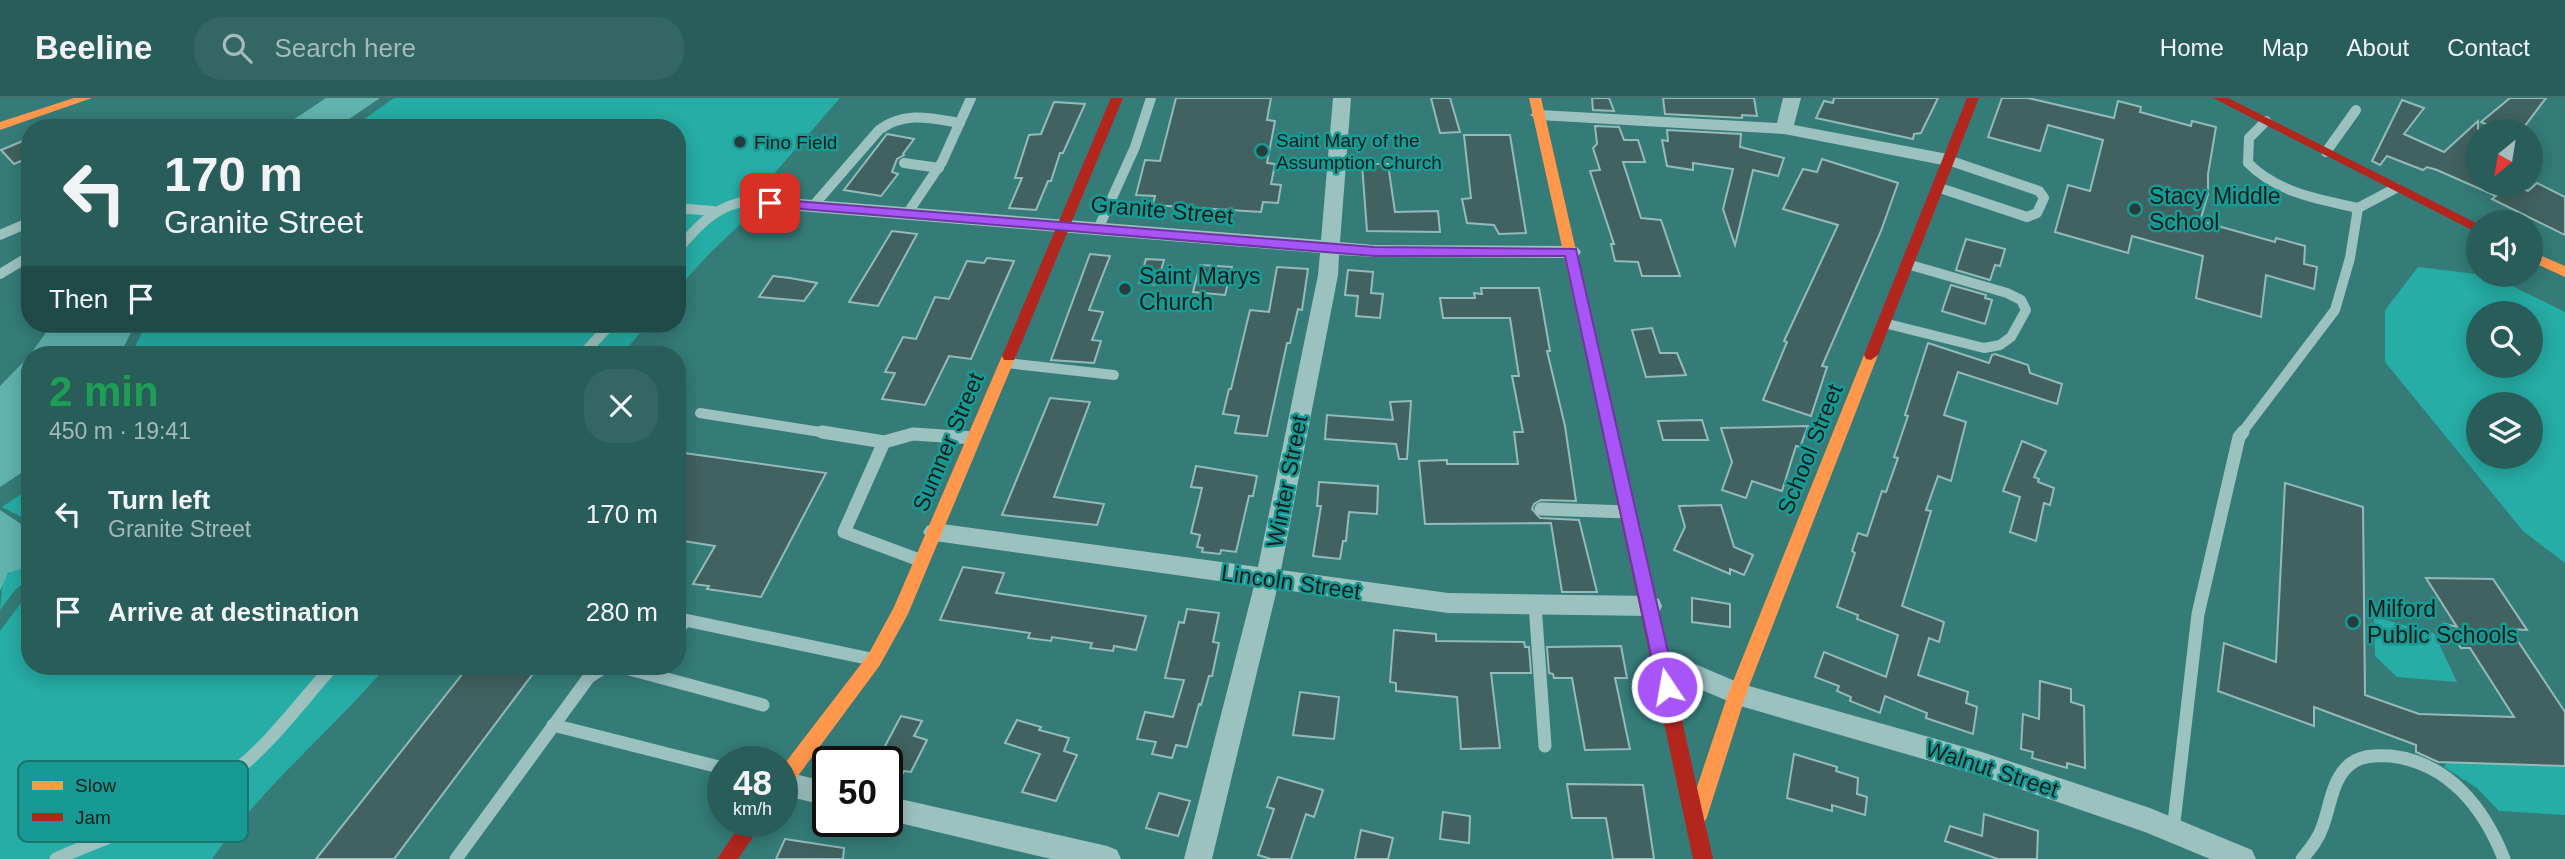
<!DOCTYPE html>
<html lang="en">
<head>
<meta charset="utf-8">
<style>
	body { margin:0; font-family:Helvetica,sans-serif; background:#346663; color:#f1f3f6; height:100vh; display:flex; flex-direction:column; font-size:26px; white-space:nowrap }
	* { box-sizing:border-box; margin:0 }
	p { font-size:23px; color:#a5babb }
	.icon { flex:none; width:38px; height:38px; fill:none; stroke:currentColor; stroke-width:2; stroke-linecap:round; stroke-linejoin:round }
	.map { position:relative; flex:1; overflow:hidden }
	.details { position:absolute; left:21px; top:248px; width:665px; height:329px; display:flex; flex-direction:column; background:#285d5a; border-radius:28px; box-shadow:0 4px 18px #0003 }
	.details>* { flex:none }
	.top-card { position:absolute; left:21px; top:21px; width:665px; height:214px; border-radius:28px; box-shadow:0 4px 18px #0003; background:#285d5a; color:#f1f3f6; overflow:hidden }
	.needle { width:46px; rotate:210deg }
	.controls { position:absolute; left:2466px; top:21px; display:grid; gap:14px }
	.controls a { display:grid; place-items:center; width:77px; height:77px; border-radius:50%; background:#285d5a; box-shadow:0 4px 18px #0003; font-size:35px }
	.speed { position:absolute; left:707px; top:648px; display:flex; gap:14px; font-size:35px; font-weight:700; text-align:center }
	.speed>* { display:grid; place-content:center; width:91px; height:91px; border-radius:50%; background:#285d5a; box-shadow:0 4px 18px #0003; line-height:1 }
	.speed small { font-size:18px; font-weight:400 }
	.speed .limit { border:4px solid #111; border-radius:10px; background:#fff; color:#111 }
	.pin { position:absolute; display:grid; place-items:center; width:60px; height:60px; color:#fff; margin:-30px; border-radius:14px; box-shadow:0 4px 10px #0006 }
	.me { position:absolute; width:77px; margin:-38px; rotate:348deg; stroke-linejoin:round; filter:drop-shadow(0 0 5px #0008) }
	.turn { display:flex; align-items:center; gap:24px; height:147px; padding:0 28px; font-size:32px }
	.turn .icon { width:91px; height:91px; stroke-width:2.5 }
	.turn b { display:block; font-size:49px; line-height:60px }
	.then { display:flex; align-items:center; height:66px; padding:0 28px; background:#0003; gap:14px; font-size:26px }
	.round { display:grid; place-items:center; flex:none; width:74px; height:74px; border-radius:28px; background:#346663 }
	.head { display:flex; align-items:center; justify-content:space-between; height:119px; padding:0 28px }
	h1 { font-size:42px; font-weight:700; line-height:52px; color:#1e9e55 }
	ul { padding:0; list-style:none }
	li { display:flex; align-items:center; gap:21px; height:98px; padding:0 28px }
	li div { flex:1 }
	li b { display:block; font-size:26px }
	li em { font-style:normal }
	header { display:flex; align-items:center; gap:42px; box-sizing:border-box; height:98px; padding:0 35px; background:#285d5a; border-bottom:2px solid #447270 }
	header strong { font-size:33px }
	nav { display:flex; gap:38px; margin-inline-start:auto; font-size:24px }
	.search { width:490px; height:63px; background:#346663; display:flex; align-items:center; gap:18px; box-sizing:border-box; padding:0 24px; border-radius:28px; color:#a5babb; font-size:26px }
	.map>svg:first-child { display:block }
</style>
</head>
<body>
<header>
<strong>Beeline</strong>
<div class="search"><svg class="icon" aria-label="search" viewBox="0 0 24 24"><circle cx="10" cy="10" r="6"/><path d="M15 15l6 6"/></svg>Search here</div>
<nav><a>Home</a><a>Map</a><a>About</a><a>Contact</a></nav>
</header>
<div class="map">
<svg width="2565" height="761" viewBox="0 0 2565 761">
	<rect width="100%" height="100%" fill="#357c78"/>
	<g fill="#26ada5" fill-rule="evenodd">
		<path d="M394 0H840L758 94 773 95 709 156 677 191V30H352Z"/>
		<path d="M2418 169 2492 178 2565 214V465L2523 433 2385 264V212ZM2530 215V268H2478V215ZM2530 306V359H2478V306Z"/>
		<path d="M146 226H648L621 257H131Z"/>
		<path d="M30 390V423L2 409Z"/>
		<path d="M30 468V480L15 492 0 512 3 480 13 472Z"/>
		<path d="M30 493V569H386C330 634 261 690 212 761H0V533Z"/>
		<path d="M2374 519 2434 535 2457 584 2397 579 2375 558Z"/>
		<path d="M2447 664 2565 668V717L2499 713 2477 690 2444 669Z"/>
	</g>
	<g fill="#60b3af">
		<path d="M326 0H380L336 30H281Z"/>
		<path d="M52 226H135L120 257H30Z"/>
		<path d="M30 257V369L0 389V288Z"/>
		<path d="M0 412 30 432V468L8 475 0 493Z"/>
	</g>
	<g fill="#416260" stroke="#94bbb9" stroke-width="2">
		<path d="M1176 0H1271L1267 22 1275 23 1267 65 1275 66 1271 86 1281 87 1278 105 1263 104 1261 114 1153 107 1155 98 1136 97 1145 62 1160 63Z"/>
		<path d="M1431 0H1450L1460 34 1440 35Z"/>
		<path d="M1592 0H1609L1614 13 1593 12Z"/>
		<path d="M1663 0H1754L1757 18 1742 17V20L1665 16Z"/>
		<path d="M1834 0H1938L1921 35 1914 36 1913 41 1816 20 1824 3 1833 5Z"/>
		<path d="M2002 0H2028L2114 20 2118 3 2141 9 2140 14 2191 28 2192 23 2216 29 2208 76V96L2200 123 2275 144 2276 140 2305 148 2304 166 2317 169 2314 191 2266 177 2261 219 2196 200 2203 158 2132 138 2128 155 2055 134 2068 87 2090 93 2103 42 2048 27 2040 53 1988 39Z"/>
		<path d="M2510 0H2546L2521 33H2502L2481 24Z"/>
		<path d="M2402 2 2424 10 2404 36 2444 54 2478 23V86H2514L2528 93 2537 85 2565 99V137L2492 101 2496 98 2437 72 2427 69 2423 72 2387 58 2380 67 2372 63Z"/>
		<path d="M1054 4 1085 6 1063 55H1060L1051 83H1048L1036 112 1009 110 1022 80H1015L1029 37 1041 36Z"/>
		<path d="M1595 28 1619 29 1624 42H1638L1645 64H1623L1641 120 1661 122 1680 178H1642L1638 164 1615 163 1611 146H1614L1590 73 1600 72 1593 50 1597 46Z"/>
		<path d="M1667 32 1741 36 1740 49 1784 60 1778 78 1753 72 1735 147 1723 111 1733 71 1693 65V72L1667 68 1662 42 1668 43Z"/>
		<path d="M887 36 914 41 903 56 904 57 897 61 892 74 898 76 881 98 844 92Z"/>
		<path d="M1464 37H1510L1526 135 1499 136 1494 127 1467 125 1462 101 1471 100Z"/>
		<path d="M30 40V59L14 66 1 52Z"/>
		<path d="M1822 61 1898 85 1881 133 1822 268 1827 269 1811 318 1763 302 1787 244 1784 243 1838 127 1783 111 1803 71 1817 74Z"/>
		<path d="M1362 66H1388L1395 114 1438 113 1440 134 1367 133Z"/>
		<path d="M892 133 917 136 878 208 849 204Z"/>
		<path d="M1966 141 2005 151 2000 168 1995 167 1990 182 1956 172Z"/>
		<path d="M1090 156 1110 158 1089 212 1103 214 1092 242 1101 243 1094 265 1051 262Z"/>
		<path d="M987 160 1014 163 971 261 949 258 925 307 882 301 895 275 885 274 903 239 916 241 935 199 949 201 967 163 984 165Z"/>
		<path d="M1146 161 1164 162 1157 187 1139 185Z"/>
		<path d="M1200 167 1232 169 1225 197 1193 194Z"/>
		<path d="M1277 169 1308 171 1302 212 1298 211 1290 245H1287L1267 338 1235 335 1239 318 1223 316 1229 291H1231L1250 212 1269 214Z"/>
		<path d="M1348 172 1373 174 1371 195 1383 196 1380 220 1356 218 1358 198 1345 197Z"/>
		<path d="M773 178 790 180 817 185 804 203 759 199Z"/>
		<path d="M1951 187 1986 197 1985 200 1992 202 1985 226 1942 213Z"/>
		<path d="M1481 190H1539L1550 253H1547L1565 328 1576 403 1541 402 1534 406 1532 411 1540 420 1579 422 1597 494H1562L1551 425 1425 426 1419 363 1447 362V366H1518L1514 334H1523L1512 278H1519L1510 220H1443L1440 200H1475L1474 195 1482 196Z"/>
		<path d="M1652 230 1660 255H1677L1686 277 1646 279 1632 232Z"/>
		<path d="M1928 245 1989 265 1992 257 1995 256 2028 267 2030 275 2062 286 2057 306 1958 274 1944 317 1966 324 1951 383 1938 378 1926 412 1931 413 1902 508 1944 524 1939 544 1929 540 1918 577 1968 594 1966 605 1977 609 1973 636 1926 620 1927 615 1885 598 1880 615 1850 603 1851 599 1837 593 1839 588 1815 579 1824 554 1886 579 1898 537 1857 521 1858 517 1837 509 1855 455 1852 453 1858 435 1867 438 1882 393 1886 394 1898 360 1894 359 1908 318 1905 317Z"/>
		<path d="M1050 300 1090 304 1054 399 1104 406 1097 427 1002 417Z"/>
		<path d="M1411 303 1407 361H1399L1396 346 1325 341 1327 317 1393 322 1390 304Z"/>
		<path d="M1702 322 1708 342H1663L1658 323Z"/>
		<path d="M1808 328 1800 349 1796 348 1782 393 1752 383 1746 400 1722 392 1732 364 1721 330Z"/>
		<path d="M2022 343 2046 353 2034 379 2039 381 2038 384 2054 390 2050 407 2044 405 2036 443 2010 434 2020 399 2003 393Z"/>
		<path d="M677 354 826 375 761 499 707 491 709 488 693 486 715 448 677 442Z"/>
		<path d="M1196 368 1257 378 1253 398H1249L1236 454 1221 452 1220 456 1202 454 1203 450 1197 449 1200 437 1191 435 1202 390 1191 389Z"/>
		<path d="M1319 384 1378 388 1377 416 1349 414 1346 443H1343L1340 461 1313 458 1321 408H1317Z"/>
		<path d="M2285 385 2363 409 2365 597 2419 616 2514 619 2470 550H2461L2445 526 2457 529 2426 480 2493 481 2527 532 2510 531 2565 614V668L2438 664 2416 654V647L2314 609V628L2218 593 2224 545 2276 564Z"/>
		<path d="M1721 407 1734 449 1753 457 1744 477 1730 471V476L1674 452 1685 429 1679 408Z"/>
		<path d="M963 469 1004 475 996 495 1146 518 1136 552 1114 548 1113 553 1090 550 1092 545 1052 539 1051 543 1028 540 1030 535 940 522Z"/>
		<path d="M1692 500 1730 506V529L1692 524Z"/>
		<path d="M1187 511 1219 515 1213 544 1219 545 1212 578H1209L1201 607 1199 606 1187 649 1176 647 1172 660 1152 656 1156 644 1137 641 1145 614 1173 619 1184 582 1165 580 1179 524 1184 525Z"/>
		<path d="M1394 532 1436 536V543L1524 544 1525 549H1529L1531 575H1491L1500 650 1461 651 1457 599 1396 593V585L1390 584Z"/>
		<path d="M1621 548 1627 580H1615L1630 651 1585 652 1572 580H1554L1553 576 1549 575 1547 549Z"/>
		<path d="M468 569H538L394 761H316Z"/>
		<path d="M2040 583 2071 591V604L2084 608 2085 670 2067 665V670L2032 660 2033 654 2021 651 2023 616 2039 621Z"/>
		<path d="M1300 594 1339 599 1334 641 1293 637Z"/>
		<path d="M901 618 922 623 914 638 927 642 911 674 904 673 891 696H887V663H877Z"/>
		<path d="M1017 622 1041 629 1039 632 1069 640 1064 653 1077 657 1056 703 1022 694 1040 656 1005 645Z"/>
		<path d="M1794 656 1837 669 1836 673 1858 680 1857 696 1867 699 1865 717 1832 707V713L1787 700Z"/>
		<path d="M1278 679 1323 692 1314 719 1306 716 1291 761H1271L1258 757 1274 711 1267 709Z"/>
		<path d="M1567 686 1643 687 1654 761H1613L1606 720H1572Z"/>
		<path d="M1159 695 1190 703 1178 738 1146 730Z"/>
		<path d="M1443 714 1470 718 1469 745 1440 741Z"/>
		<path d="M1984 716 2038 733 2037 761H1998L1945 743 1950 728 1982 738Z"/>
		<path d="M1361 732 1393 740 1388 761H1355Z"/>
		<path d="M785 741 844 750 843 761H776Z"/>
	</g>
	<g fill="none" stroke-linecap="round" stroke-linejoin="round">
		<g stroke="#9cc2bf" stroke-width="10">
			<path d="M2266 23 2249 40 2248 65C2278 95 2318 101 2358 110"/>
			<path d="M2326 54 2356 12"/>
			<path d="M904 65 939 70"/>
			<path d="M1937 89 2027 119 2037 115 2044 100 2039 93 1948 62"/>
			<path d="M813 108 879 32C904 13 931 20 960 25"/>
			<path d="M677 110 713 113"/>
			<path d="M907 116 942 64 971 0"/>
			<path d="M1098 131 1135 49 1151 0"/>
			<path d="M0 137 30 124"/>
			<path d="M677 152C698 128 716 106 750 103"/>
			<path d="M0 176 30 158"/>
			<path d="M1884 225 1984 250 2000 247 2011 239 2026 212 2021 202 2007 195 1907 166"/>
			<path d="M582 257 611 226"/>
			<path d="M1006 265 1114 277"/>
			<path d="M700 315 833 336"/>
			<path d="M2241 336 2335 212 2350 160 2358 110 2396 90"/>
		</g>
		<g stroke="#9cc2bf" stroke-width="13">
			<path d="M822 334 884 344"/>
			<path d="M1541 411 1628 414"/>
			<path d="M922 463 844 434 884 344 913 336 973 340"/>
			<path d="M1535 506 1545 648"/>
			<path d="M677 534 685 522 871 561"/>
			<path d="M622 569 763 607"/>
			<path d="M553 627 723 670"/>
			<path d="M2173 733 2198 516 2239 339 2243 334"/>
			<path d="M56 761C114 735 178 717 229 678 269 648 299 606 332 569"/>
			<path d="M456 761 589 579 604 569"/>
			<path d="M2302 761C2310 751 2318 742 2322 730 2330 710 2331 686 2346 670 2358 657 2375 657 2391 658 2449 665 2484 710 2504 761"/>
		</g>
		<g fill="#9cc2bf" fill-rule="evenodd">
			<path d="M1333 0H1351L1340 144 1374 147 1571 148 1578 150 1581 154 1578 158 1571 160 1374 159 1339 157 1338 177 1281 472 1448 495 1650 498 1659 501 1662 508 1659 515 1650 518 1448 515 1277 491 1212 761H1184L1254 488 935 443 927 440 923 434 927 428 935 425 1258 469 1318 177 1320 155 750 109 741 103 750 97 1321 142Z"/>
			<path d="M1783 0H1801L1794 27 1948 56 1957 62 1948 68 1784 36 1539 22 1530 17 1539 12 1777 25Z"/>
			<path d="M1662 552 1742 586 1982 654 2150 710 2252 752 2256 761H2210L2145 734 1982 678 1737 607 1653 571 1649 563 1653 555Z"/>
			<path d="M782 673 828 684V708L782 697Z"/>
			<path d="M887 698 1107 748 1117 752 1121 761H1051L887 722Z"/>
		</g>
		<g fill="#ff974d" fill-rule="evenodd">
			<path d="M74 0H92L0 32V24Z"/>
			<path d="M1529 0H1541L1600 257 1593 262 1586 257Z"/>
			<path d="M2530 153 2565 168V179L2530 163Z"/>
			<path d="M1871 252 1878 257 1746 596 1707 719 1704 725 1697 728 1690 725 1687 719 1728 596 1864 257Z"/>
			<path d="M1009 253 1016 258 908 516 880 567 789 690 782 692V669L868 557 894 509 1002 258Z"/>
		</g>
		<g fill="#b3261e" fill-rule="evenodd">
			<path d="M1111 0H1123L1016 258 1014 262H1004L1002 258Z"/>
			<path d="M1967 0H1979L1878 257 1871 262 1866 261 1864 257Z"/>
			<path d="M2213 0H2228L2478 126V135Z"/>
			<path d="M1593 252 1600 257 1713 761H1693L1586 257Z"/>
			<path d="M743 723H764L738 761H717Z"/>
		</g>
	</g>
	<path fill="#a855f7" stroke="#6d37a1" stroke-width="2" d="M770 101 1374 149 1576 151 1676 589 1674 595 1667 597 1661 595 1658 589 1565 158H1374L765 108 763 105Z"/>
	<g fill="#253e3d" stroke="#179a93" stroke-width="2.5">
		<circle cx="740" cy="44" r="7"/>
		<circle cx="1262" cy="53" r="7"/>
		<circle cx="2135" cy="111" r="7"/>
		<circle cx="1125" cy="191" r="7"/>
		<circle cx="2353" cy="524" r="7"/>
	</g>
	<g text-anchor="middle" stroke-width="5" stroke-linejoin="round" paint-order="stroke">
		<g font-size="19" fill="#1d1d1d" stroke="#179a93" text-anchor="start">
			<text x="1276" y="49">Saint Mary of the<tspan x="1276" dy="22">Assumption Church</tspan></text>
			<text x="754" y="51">Fino Field</text>
		</g>
		<g font-size="23" fill="#1d1d1d" stroke="#179a93" text-anchor="start">
			<text x="2149" y="106">Stacy Middle<tspan x="2149" dy="26">School</tspan></text>
			<text x="1139" y="186">Saint Marys<tspan x="1139" dy="26">Church</tspan></text>
			<text x="2367" y="519">Milford<tspan x="2367" dy="26">Public Schools</tspan></text>
		</g>
		<g font-size="23" fill="#1d1d1d" stroke="#179a93">
			<text transform="translate(1162 112) rotate(5)" y="8">Granite Street</text>
			<text transform="translate(948 344) rotate(-67)" y="8">Sumner Street</text>
			<text transform="translate(1810 351) rotate(-68)" y="8">School Street</text>
			<text transform="translate(1287 383) rotate(-79)" y="8">Winter Street</text>
			<text transform="translate(1291 484) rotate(8)" y="8">Lincoln Street</text>
			<text transform="translate(1992 671) rotate(18)" y="8">Walnut Street</text>
		</g>
	</g>
	<rect x="18" y="663" width="230" height="81" rx="10" fill="#179a93" stroke="#197470" stroke-width="2"/>
	<rect x="32" y="683" width="31" height="9" fill="#ff974d"/>
	<rect x="32" y="715" width="31" height="8" fill="#b3261e"/>
	<g font-size="19" fill="#1d1d1d">
		<text x="75" y="694">Slow</text>
		<text x="75" y="726">Jam</text>
	</g>
</svg>
<div class="controls">
<a><svg class="needle" viewBox="-14 -14 28 28"><path d="M0-13l5 13h-10z" fill="#e53935"/><path d="M0 13l5-13h-10z" fill="#a5babb"/></svg></a>
<a><svg class="icon" aria-label="sound" viewBox="0 0 24 24"><path d="M4 9h4l5-4v14l-5-4H4zM17 9q2 3 0 6"/></svg></a>
<a><svg class="icon" aria-label="search" viewBox="0 0 24 24"><circle cx="10" cy="10" r="6"/><path d="M15 15l6 6"/></svg></a>
<a><svg class="icon" aria-label="layers" viewBox="0 0 24 24"><path d="M12 4l9 5-9 5-9-5zM3 14l9 5 9-5"/></svg></a>
</div>
<div class="speed"><div>48<small>km/h</small></div><div class="limit">50</div></div>
<div class="pin" style="left:770px;top:105px;background:#d93025"><svg class="icon" aria-label="arrive" viewBox="0 0 24 24"><path d="M6 21V4h12l-3 4 3 4H6"/></svg></div>
<svg class="me" style="left:1667px;top:589px" viewBox="-20 -20 40 40"><circle r="17" fill="#a855f7" stroke="#fff" stroke-width="3"/><path d="M0-11L8 9 0 5-8 9z" fill="#fff"/></svg>
<div class="top-card">
<div class="turn"><svg class="icon" aria-label="left" viewBox="0 0 24 24"><path d="M17 20v-9H6M10 6l-5 5 5 5"/></svg><div><b>170 m</b>Granite Street</div></div>
<div class="then">Then<svg class="icon" aria-label="arrive" viewBox="0 0 24 24"><path d="M6 21V4h12l-3 4 3 4H6"/></svg></div>
</div>
<section class="details">
<div class="head"><div><h1>2 min</h1><p>450 m · 19:41</p></div><a class="round"><svg class="icon" aria-label="close" viewBox="0 0 24 24"><path d="M6 6l12 12M18 6L6 18"/></svg></a></div>
<ul>
<li><svg class="icon" aria-label="left" viewBox="0 0 24 24"><path d="M17 20v-9H6M10 6l-5 5 5 5"/></svg><div><b>Turn left</b><p>Granite Street</p></div><em>170 m</em></li>
<li><svg class="icon" aria-label="arrive" viewBox="0 0 24 24"><path d="M6 21V4h12l-3 4 3 4H6"/></svg><div><b>Arrive at destination</b></div><em>280 m</em></li>
</ul>
</section>
</div>
</body>
</html>
